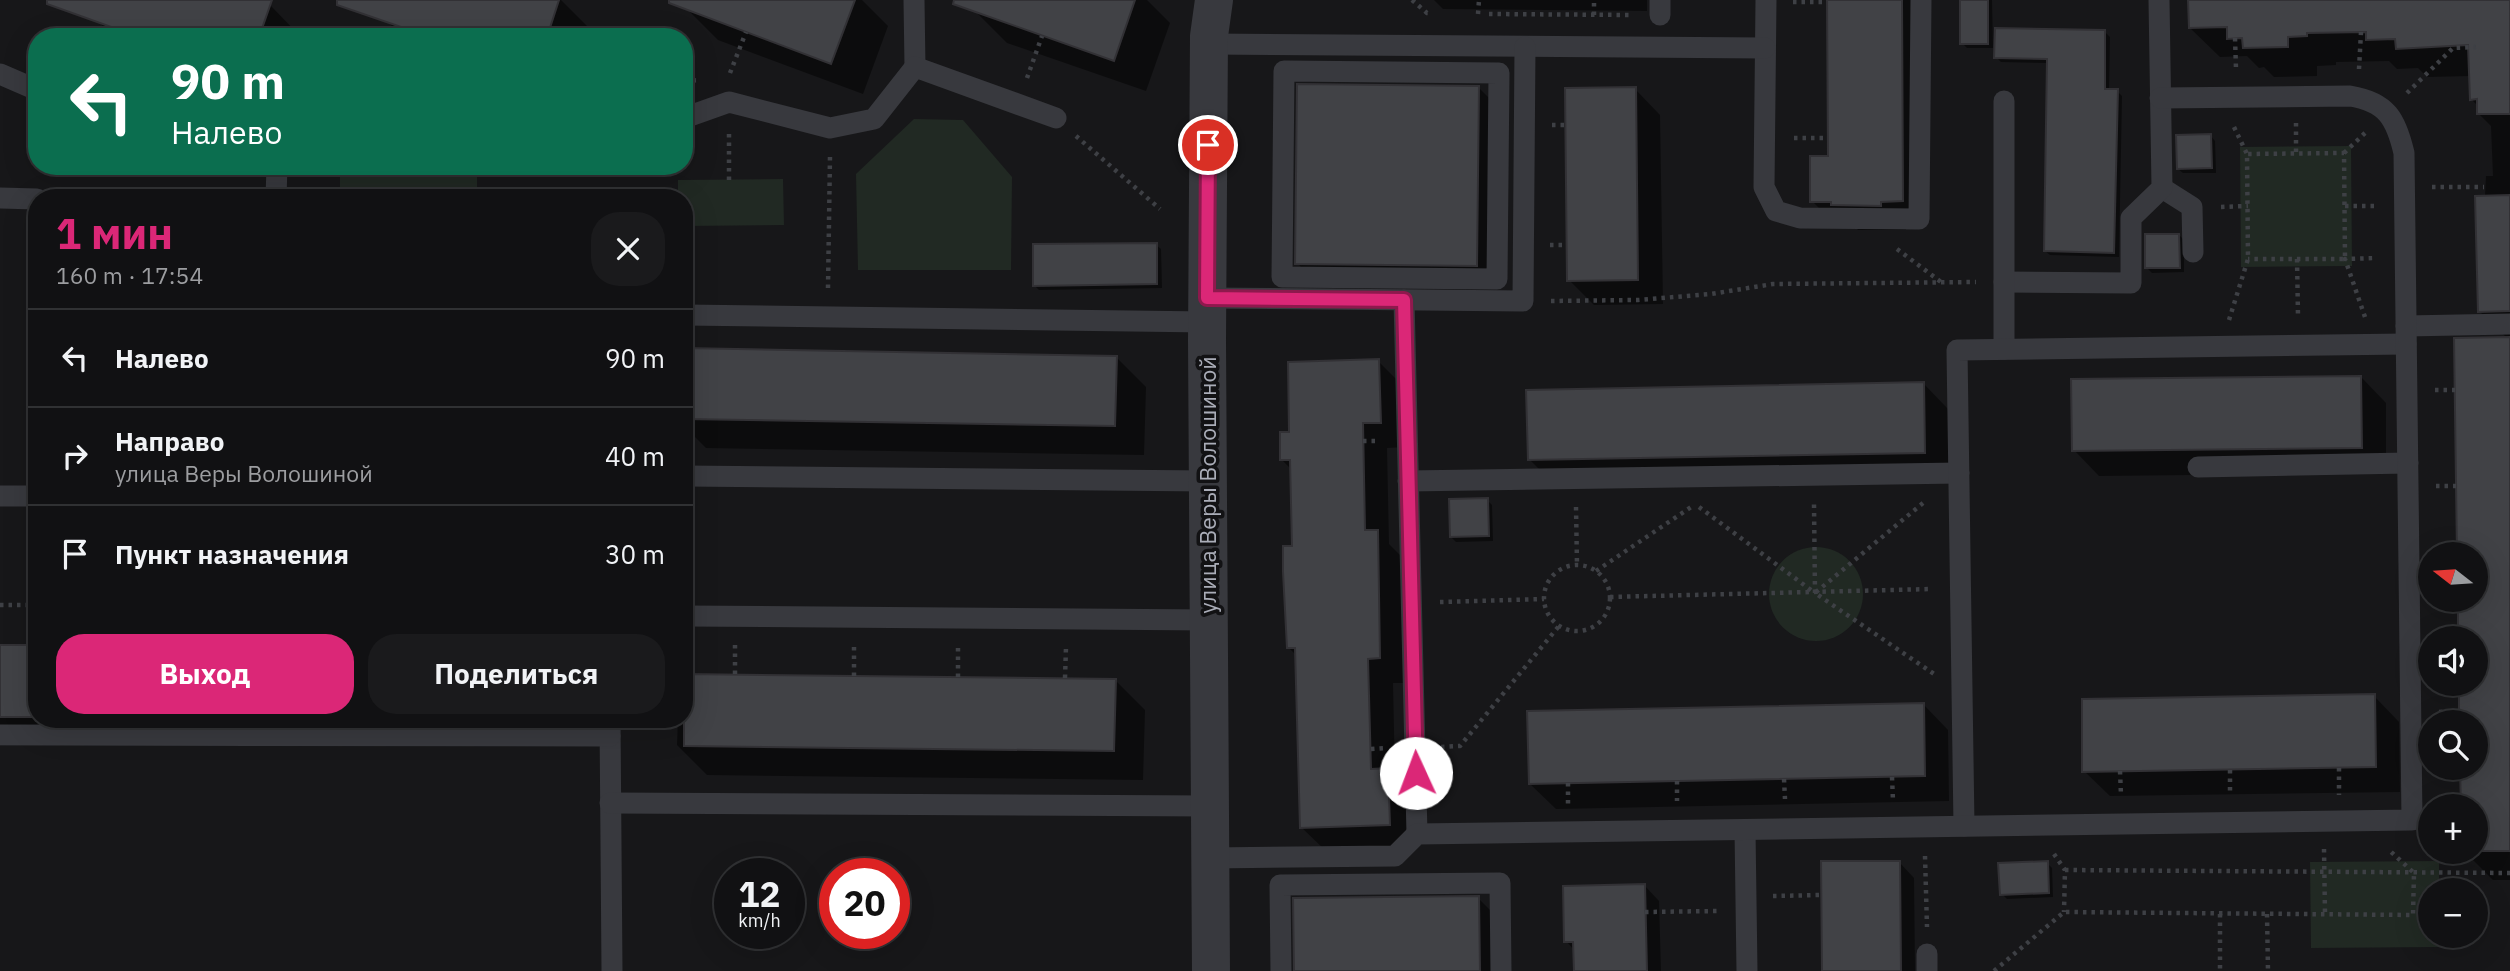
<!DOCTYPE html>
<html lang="ru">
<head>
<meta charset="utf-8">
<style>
	body { margin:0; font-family:"IBM Plex Sans",sans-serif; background:#1a1a1c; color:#f1f3f6; height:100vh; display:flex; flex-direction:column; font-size:26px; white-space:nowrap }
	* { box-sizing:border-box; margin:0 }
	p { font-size:23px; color:#9c9da0 }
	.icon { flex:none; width:38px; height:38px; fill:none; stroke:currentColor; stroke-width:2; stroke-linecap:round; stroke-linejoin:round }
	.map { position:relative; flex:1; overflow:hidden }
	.drawer { position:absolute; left:28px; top:189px; width:665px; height:539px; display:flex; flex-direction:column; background:#111113; border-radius:28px; box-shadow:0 7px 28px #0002,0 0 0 2px #303133 }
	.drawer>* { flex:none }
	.top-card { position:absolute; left:28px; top:28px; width:665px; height:147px; border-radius:28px; box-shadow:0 7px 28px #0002,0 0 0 2px #303133; background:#0b6e4f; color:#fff; overflow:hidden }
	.needle { width:46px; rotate:287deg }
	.tools { position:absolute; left:2418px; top:542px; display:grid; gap:14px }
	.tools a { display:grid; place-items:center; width:70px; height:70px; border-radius:50%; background:#111113; box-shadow:0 7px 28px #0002,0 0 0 2px #303133; font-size:35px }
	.speed { position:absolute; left:714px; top:858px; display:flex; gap:14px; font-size:35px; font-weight:700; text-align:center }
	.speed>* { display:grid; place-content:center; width:91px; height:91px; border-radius:50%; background:#111113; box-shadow:0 7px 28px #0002,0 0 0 2px #303133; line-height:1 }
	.speed small { font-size:18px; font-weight:400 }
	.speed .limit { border:10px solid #d22; background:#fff; color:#111 }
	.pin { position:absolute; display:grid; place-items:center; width:60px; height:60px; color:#fff; margin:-30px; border:4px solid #fff; border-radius:50%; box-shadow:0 2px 7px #0007 }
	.me { position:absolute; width:77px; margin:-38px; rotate:358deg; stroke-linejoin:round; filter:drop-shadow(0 0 5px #0008) }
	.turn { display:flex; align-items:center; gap:24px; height:147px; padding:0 28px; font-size:32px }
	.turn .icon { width:91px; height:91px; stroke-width:2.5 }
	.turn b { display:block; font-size:49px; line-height:60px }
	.round { display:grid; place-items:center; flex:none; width:74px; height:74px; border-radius:28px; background:#1a1a1c }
	.overview { display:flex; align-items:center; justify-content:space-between; height:119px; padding:0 28px }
	h1 { font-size:42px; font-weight:800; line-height:52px; color:#db2777 }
	.button { display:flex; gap:14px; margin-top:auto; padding:14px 28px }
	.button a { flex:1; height:80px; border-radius:28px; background:#db2777; color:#fff; font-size:28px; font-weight:800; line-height:80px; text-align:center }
	.button a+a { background:#1a1a1c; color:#f1f3f6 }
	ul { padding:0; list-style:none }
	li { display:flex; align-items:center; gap:21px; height:98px; padding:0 28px; border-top:2px solid #303133 }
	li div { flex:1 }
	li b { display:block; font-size:26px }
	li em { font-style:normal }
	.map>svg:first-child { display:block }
</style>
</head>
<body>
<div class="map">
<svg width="2510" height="971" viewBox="0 0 2510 971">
	<rect width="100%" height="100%" fill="#171719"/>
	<g fill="#212923">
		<path d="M914 119 963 120 1012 177 1011 270H858L856 174Z"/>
		<path d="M2351 146 2352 266 2241 267 2240 147Z"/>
		<rect x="340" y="166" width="137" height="32"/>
		<path d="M783 179 784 225 684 226V198H678V180Z"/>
		<circle cx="1816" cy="594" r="47"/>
		<path d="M2439 861V891H2431V936H2440V947L2311 948 2310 862Z"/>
	</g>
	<g fill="#0007">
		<path d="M106 0H255L270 5 301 37H114L98 21Z"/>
		<path d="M394 0H561L591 30 589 37H403L387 21Z"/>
		<path d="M689 0H862L888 26 863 94 718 40 686 8Z"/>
		<path d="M979 0H1147L1170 23 1146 91 1007 43 975 11Z"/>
		<path d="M1434 0H1647V11L1443 9Z"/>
		<path d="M1829 0H1926L1927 226H1906V230H1858L1855 226H1837L1812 201 1830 158Z"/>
		<path d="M1962 0H1992L1993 48H1967L1962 43Z"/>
		<path d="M2190 0H2497L2510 2V880H2493L2465 852H2476V600L2508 339 2479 311 2486 176H2493L2491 126 2479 114V107L2471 99V76L2427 77 2418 68 2397 69 2389 61 2336 62V65L2317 66V76L2274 77 2264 67 2259 68 2247 56 2220 57 2190 28Z"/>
		<path d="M2105 32 2110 37 2109 91H2117L2122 96 2119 257 2050 255 2045 251 2049 63 2001 62 1996 57Z"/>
		<path d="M1479 88 1493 102 1491 280 1312 278 1297 263Z"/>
		<path d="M1635 89 1660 115 1663 304 1594 305 1569 280Z"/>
		<path d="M2211 136 2215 141 2216 173H2183L2178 169Z"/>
		<path d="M2179 235 2184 240V272L2152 273 2147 268Z"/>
		<path d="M1156 245 1161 249 1162 288 1039 290 1034 285Z"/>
		<path d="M684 350 1116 357 1146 387 1144 455 706 448 684 426Z"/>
		<path d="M1378 361 1404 387 1405 447 1387 448 1389 544 1402 557 1405 683H1393L1395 777 1413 795 1415 850 1327 852 1301 827 1297 656 1288 647 1294 548 1292 470 1282 460 1291 434Z"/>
		<path d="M2361 377 2386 403V473L2099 476 2074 450Z"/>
		<path d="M1923 383 1948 409 1950 477 1555 485 1530 460Z"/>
		<path d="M1487 500 1492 505 1493 541 1456 542 1451 537Z"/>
		<path d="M0 647H37V719H504V746H0Z"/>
		<path d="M1115 680 1145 710 1143 780 707 775 677 745 678 719Z"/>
		<path d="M2374 696 2399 722 2400 792 2110 796 2084 771Z"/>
		<path d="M1923 704 1948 730 1949 801 1556 809 1530 784Z"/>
		<path d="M1899 862 1914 878 1915 971H1824Z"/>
		<path d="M2047 863 2052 868 2053 897 2007 899 2002 894Z"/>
		<path d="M1644 885 1659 901 1661 971H1576L1575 951 1566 941Z"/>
		<path d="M1478 898 1493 913 1494 971H1296Z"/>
	</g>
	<g fill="#414246" stroke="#323135" stroke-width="2">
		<path d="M47 0H272L259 37H139L47 4Z"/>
		<path d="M337 0H559L547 37H430L337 5Z"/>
		<path d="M669 0H855L831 64 669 3Z"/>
		<path d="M954 0H1135L1114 61 953 4Z"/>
		<path d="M1827 0H1902L1903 201 1881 202V206L1831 205V202H1810V156H1828Z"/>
		<rect x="1960" y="0" width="28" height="44"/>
		<path d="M2188 0H2510V114H2477V99L2470 100 2468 45 2396 49 2395 39 2366 40V32L2307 33V36L2288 37V47L2243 48 2242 38 2227 39V27L2189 28Z"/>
		<path d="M1995 28 2105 30V89H2118L2114 253 2044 251 2047 59 1994 58Z"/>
		<path d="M1297 84 1479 86 1477 266 1295 264Z"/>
		<path d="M1636 87 1638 280 1567 281 1565 88Z"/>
		<path d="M2211 134 2212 168 2177 169 2176 135Z"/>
		<path d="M2510 195V311L2478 312 2475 196Z"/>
		<path d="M2145 234H2179L2180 268H2145Z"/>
		<path d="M1157 243V284L1033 286V244Z"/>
		<path d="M2510 337V851H2476V807H2461L2460 768H2476V723H2459V684H2476V639H2458V600H2476V555H2457L2454 338Z"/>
		<path d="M684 348 1117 356 1115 426 684 419Z"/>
		<path d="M1379 359 1381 423H1363L1365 530H1378L1380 658 1368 659 1371 769 1388 768 1390 825 1300 828 1295 648H1287L1283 572V546H1292L1290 460H1280V432H1289L1288 362Z"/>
		<path d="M2361 376 2362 448 2072 451 2071 379Z"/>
		<path d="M1924 382 1925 453 1528 460 1526 390Z"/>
		<path d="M1488 498 1489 536 1450 537 1449 499Z"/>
		<rect x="0" y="645" width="37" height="72"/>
		<path d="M684 674 1116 679 1114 751 684 746Z"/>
		<path d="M2375 694 2376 767 2082 772V699Z"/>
		<path d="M1924 703 1925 776 1529 784 1527 711Z"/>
		<path d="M1821 861H1900L1901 971H1822Z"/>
		<path d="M2048 861 2049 893 2000 895 1998 863Z"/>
		<path d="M1645 884 1647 971H1574L1573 942H1564L1563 886Z"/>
		<path d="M1479 896 1480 971H1294L1293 898Z"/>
	</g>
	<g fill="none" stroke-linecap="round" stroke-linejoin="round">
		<g stroke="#3e4045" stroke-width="4.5" stroke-dasharray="3.5 5" stroke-linecap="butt">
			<path d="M1412 0 1427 13H1431"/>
			<path d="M1793 2H1827"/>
			<path d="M1478 14 1479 0"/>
			<path d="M1489 14 1631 15"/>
			<path d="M1594 15V1"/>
			<path d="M2235 38 2236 69"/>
			<path d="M2359 69 2361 32"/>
			<path d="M730 73 746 32"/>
			<path d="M1027 78 1042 36"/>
			<path d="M684 81 700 80"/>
			<path d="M2407 93 2453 48 2476 47"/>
			<path d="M2296 123V154"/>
			<path d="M1552 125H1566"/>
			<path d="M2234 127 2247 154"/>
			<path d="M1076 136 1160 209"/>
			<path d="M1794 138H1828"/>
			<path d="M2344 153 2365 133"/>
			<path d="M729 180V131"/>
			<path d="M2432 187H2484"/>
			<path d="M2345 206H2376"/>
			<path d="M2221 207 2248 206"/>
			<path d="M1550 245H1567"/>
			<path d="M1897 249 1941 282"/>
			<path d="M2297 259 2298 316"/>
			<path d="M828 288 830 156"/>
			<path d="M1551 301 1638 300 1711 294 1773 284 1976 282"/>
			<path d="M2365 317 2345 259 2376 258"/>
			<path d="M2229 320 2248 259 2247 154 2344 153 2345 259H2248"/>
			<path d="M2435 390H2455"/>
			<path d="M1363 441H1380"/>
			<path d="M2436 486H2456"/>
			<path d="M1923 503 1815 593 1934 674"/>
			<path d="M1576 507 1577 565"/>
			<path d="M1699 507 1815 593 1814 504"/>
			<circle cx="1577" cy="598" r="33"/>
			<path d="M1596 571 1691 507"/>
			<path d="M1610 597 1931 589"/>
			<path d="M1440 602 1544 599"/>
			<path d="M0 605H37"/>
			<path d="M735 674V644"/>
			<path d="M854 676V645"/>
			<path d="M958 677V646"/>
			<path d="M1065 678 1066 647"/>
			<path d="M2439 712 2459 711"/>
			<path d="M1441 747 1460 746 1559 626"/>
			<path d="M1371 749 1387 748"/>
			<path d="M2339 768V795"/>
			<path d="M2230 770V793"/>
			<path d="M2120 771 2121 795"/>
			<path d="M1892 777 1893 801"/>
			<path d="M1784 779 1785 799"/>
			<path d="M1677 781V801"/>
			<path d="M1568 783V804"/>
			<path d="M2441 801H2461"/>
			<path d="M2324 849 2325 914"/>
			<path d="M2054 854 2065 870 2064 912"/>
			<path d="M1925 856 1927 927"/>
			<path d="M2065 870 2510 873"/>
			<path d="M1773 896 1821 895"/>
			<path d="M1645 912 1718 911"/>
			<path d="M2220 914V971"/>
			<path d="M2267 914 2268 971"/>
			<path d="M1994 971 2064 912 2413 915 2414 873 2389 850"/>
		</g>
		<g stroke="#38393e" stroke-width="21">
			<path d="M914 0 915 67"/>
			<path d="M1766 0 1764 187 1776 211 1800 218 1919 219 1921 0"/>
			<path d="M1660 15V0"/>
			<path d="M1209 44 1765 48"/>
			<path d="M1284 71 1499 73 1497 279 1282 277Z"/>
			<path d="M0 74 37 90"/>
			<path d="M684 118 729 102 830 128 874 119 915 67 1056 118"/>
			<path d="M2162 188 2192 207 2193 252"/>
			<path d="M0 198 37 199"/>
			<path d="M276 198 277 166"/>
			<path d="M2004 282 2131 283V218L2162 188 2159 0"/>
			<path d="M1207 298 1523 301 1525 47"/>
			<path d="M1404 300 1417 834"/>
			<path d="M684 315 1207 322"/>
			<path d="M2406 326 2510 324"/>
			<path d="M2004 349V101"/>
			<path d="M2198 467 2408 463"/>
			<path d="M684 476 1208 481"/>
			<path d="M1408 481 1959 473"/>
			<path d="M0 496H37"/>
			<path d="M684 616 1209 620"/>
			<path d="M610 719 612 971"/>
			<path d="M0 735 610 736"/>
			<path d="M610 803 1211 806"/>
			<path d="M1964 826 1957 350 2406 344"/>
			<path d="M1745 830 1747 971"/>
			<path d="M1210 858 1395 856 1417 834 2412 820 2404 153C2396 119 2387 102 2350 96L2160 98"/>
			<path d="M1927 954V971"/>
			<path d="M1281 971 1280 885 1500 883 1501 971"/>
		</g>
		<path stroke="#38393e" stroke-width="38" d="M1211 971 1207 341 1209 36 1214 0"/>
	</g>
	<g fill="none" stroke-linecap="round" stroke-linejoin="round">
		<g stroke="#8e194d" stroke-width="18">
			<path id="route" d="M1208 145 1207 298 1404 300 1416 773"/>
		</g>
		<use href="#route" stroke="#db2777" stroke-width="12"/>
	</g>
	<g text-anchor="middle" stroke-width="7" stroke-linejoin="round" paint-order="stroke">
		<g font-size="23" fill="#aaadb8" stroke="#121214">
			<text transform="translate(1208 485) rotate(-90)" y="8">улица Веры Волошиной</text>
		</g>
	</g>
</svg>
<div class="tools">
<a><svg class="needle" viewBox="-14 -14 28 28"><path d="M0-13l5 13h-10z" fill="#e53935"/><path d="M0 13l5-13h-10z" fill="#9c9da0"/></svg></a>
<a><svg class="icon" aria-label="sound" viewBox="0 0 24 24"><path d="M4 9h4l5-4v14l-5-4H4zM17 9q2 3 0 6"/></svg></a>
<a><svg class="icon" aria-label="search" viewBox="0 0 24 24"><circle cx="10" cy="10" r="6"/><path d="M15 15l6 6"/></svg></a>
<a>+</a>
<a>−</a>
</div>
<div class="speed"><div>12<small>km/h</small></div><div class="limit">20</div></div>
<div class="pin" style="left:1208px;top:145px;background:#d93025"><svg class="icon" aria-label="arrive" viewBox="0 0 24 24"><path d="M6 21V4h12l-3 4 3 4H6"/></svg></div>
<svg class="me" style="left:1416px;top:773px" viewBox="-20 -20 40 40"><circle r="19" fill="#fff"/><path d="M0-13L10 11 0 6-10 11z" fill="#db2777"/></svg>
<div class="top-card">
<div class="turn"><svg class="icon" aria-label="left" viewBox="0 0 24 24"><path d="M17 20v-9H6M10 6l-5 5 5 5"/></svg><div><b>90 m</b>Налево</div></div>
</div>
<section class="drawer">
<div class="overview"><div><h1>1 мин</h1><p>160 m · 17:54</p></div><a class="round"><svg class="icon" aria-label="close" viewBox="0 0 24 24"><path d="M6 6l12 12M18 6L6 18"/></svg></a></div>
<ul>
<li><svg class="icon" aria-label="left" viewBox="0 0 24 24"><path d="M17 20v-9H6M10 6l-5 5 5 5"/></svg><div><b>Налево</b></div><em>90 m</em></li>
<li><svg class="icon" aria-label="right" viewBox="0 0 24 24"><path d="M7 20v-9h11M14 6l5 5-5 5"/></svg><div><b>Направо</b><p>улица Веры Волошиной</p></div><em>40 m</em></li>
<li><svg class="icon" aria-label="arrive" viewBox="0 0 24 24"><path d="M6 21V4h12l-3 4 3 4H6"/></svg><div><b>Пункт назначения</b></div><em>30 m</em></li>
</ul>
<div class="button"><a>Выход</a><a>Поделиться</a></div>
</section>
</div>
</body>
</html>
